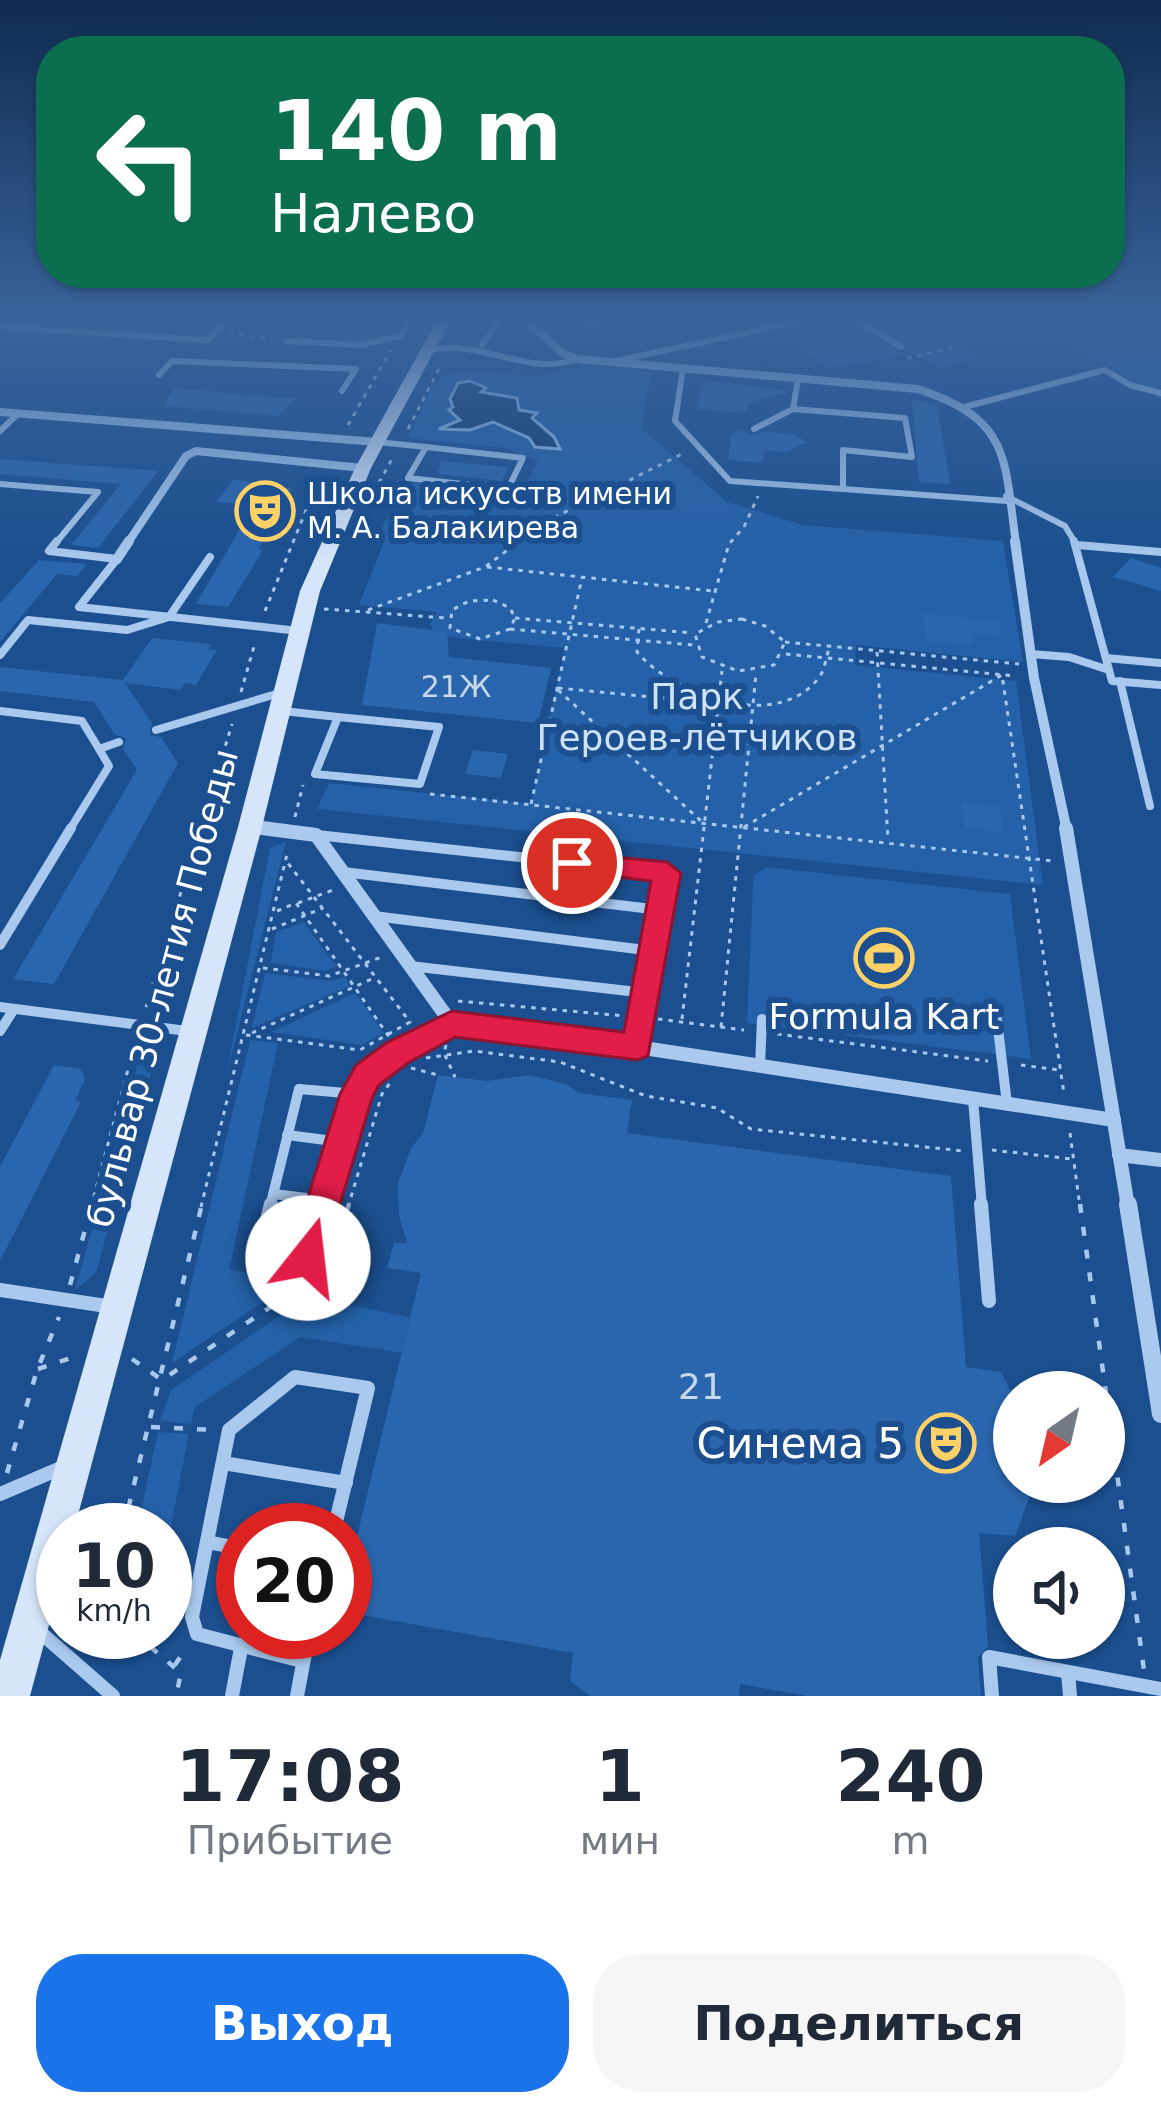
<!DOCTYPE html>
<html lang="ru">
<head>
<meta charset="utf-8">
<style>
	body { margin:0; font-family:"DejaVu Sans",sans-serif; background:#f6f6f7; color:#1f2937; height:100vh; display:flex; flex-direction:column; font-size:45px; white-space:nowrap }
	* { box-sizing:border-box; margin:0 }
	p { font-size:39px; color:#747a83 }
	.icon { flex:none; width:66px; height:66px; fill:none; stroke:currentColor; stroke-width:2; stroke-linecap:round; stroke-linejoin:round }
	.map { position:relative; height:1696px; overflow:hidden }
	.drawer { display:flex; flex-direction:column; background:#fff; flex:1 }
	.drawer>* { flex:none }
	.top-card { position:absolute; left:36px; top:36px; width:1089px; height:252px; border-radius:48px; box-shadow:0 3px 9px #0004; background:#0b6e4f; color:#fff; overflow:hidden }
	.needle { width:78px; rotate:214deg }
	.fabs { position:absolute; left:993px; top:1371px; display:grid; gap:24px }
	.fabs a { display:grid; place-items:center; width:132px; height:132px; border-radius:50%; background:#fff; box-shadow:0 3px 9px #0004; font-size:60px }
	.speed { position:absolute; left:36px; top:1503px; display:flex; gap:24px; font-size:60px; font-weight:700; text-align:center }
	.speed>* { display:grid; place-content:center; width:156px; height:156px; border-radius:50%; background:#fff; box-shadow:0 3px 9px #0004; line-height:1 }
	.speed small { font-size:30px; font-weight:400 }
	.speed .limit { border:18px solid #d22; background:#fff; color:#111 }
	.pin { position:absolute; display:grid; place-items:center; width:102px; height:102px; color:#fff; margin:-51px; border:6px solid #fff; border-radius:50%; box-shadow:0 3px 12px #0007 }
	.me { position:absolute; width:132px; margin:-66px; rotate:16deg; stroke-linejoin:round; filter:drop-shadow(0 0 9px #0008) }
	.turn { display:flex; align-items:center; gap:42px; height:252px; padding:0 36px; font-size:54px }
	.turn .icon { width:156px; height:156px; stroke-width:2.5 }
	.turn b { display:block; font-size:84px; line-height:102px }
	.eta { display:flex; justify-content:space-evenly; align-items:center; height:204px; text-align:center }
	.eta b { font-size:72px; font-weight:700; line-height:84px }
	.button { display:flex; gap:24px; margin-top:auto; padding:24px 36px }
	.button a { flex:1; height:138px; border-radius:48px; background:#1a73e8; color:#fff; font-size:48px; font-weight:700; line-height:138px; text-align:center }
	.button a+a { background:#f6f6f7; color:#1f2937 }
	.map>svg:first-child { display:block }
</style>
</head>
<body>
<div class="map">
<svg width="1161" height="1696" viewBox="0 0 1161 1696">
	<rect width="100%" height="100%" fill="#1b4f8f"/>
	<g fill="#2461a8">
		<path d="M1127 322H1161V399L1060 338Z"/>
		<path d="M583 364 651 372 641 428 727 502 803 525 1003 541 1023 662 856 645 855 665 1016 681 1043 885 317 809 329 783 531 804 565 648 436 636 430 624 437 612 359 605 385 539 378 536 403 485 419 482 511 493 509 497 519 499 537 461 506 448 408 438 432 387 445 375 462 371 542 376Z"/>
		<path d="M286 842 225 1081 270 848Z"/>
		<path d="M767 867 1010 894 1031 1059 747 1023 753 884 754 875Z"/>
		<path d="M304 922 336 966 325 971 271 963 276 932Z"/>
		<path d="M265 973 331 981 345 977 350 986 252 1028Z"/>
		<path d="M355 993 384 1033 361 1045 271 1032Z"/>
		<path d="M145 1038 155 1047 156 1055 96 1273 75 1290Z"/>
		<path d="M250 1040 278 1043 229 1270 297 1279 172 1363Z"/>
		<path d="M307 1297 410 1317 402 1353 300 1337 195 1407 191 1424 160 1421 171 1390Z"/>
		<path d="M158 1432 189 1434 165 1556V1530H137Z"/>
	</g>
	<path fill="#123a6d" stroke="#9cc4f0" stroke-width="3" d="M470 381 486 388 481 392 517 398 519 410 537 413 532 418 554 437 560 449 535 447 529 438 493 422 470 430 439 429 460 420 449 410 453 407 450 399 458 383Z"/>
	<g fill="#2a66ad">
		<path d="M822 322H854L902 354 908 350 907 343 876 322H921L980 357 938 368 915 354 827 368 787 339 832 329Z"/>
		<path d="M708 381 787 390V392L748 403 746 413 697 409 701 387Z"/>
		<path d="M175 388 246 395 295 399 279 416 164 406Z"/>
		<path d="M912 399 937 405 950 484 919 482Z"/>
		<path d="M739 429 752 436 766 431 794 435 808 442 786 452 765 450 763 463 728 460 731 435Z"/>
		<path d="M0 459 158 471 98 548 71 545 121 484 0 474Z"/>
		<path d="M441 461 508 467 502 481 438 474Z"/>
		<path d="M233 479 292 488 259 549 263 550 228 607 196 604 254 505 217 502Z"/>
		<path d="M1131 558 1161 568V591L1113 577Z"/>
		<path d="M39 560 87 564 77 576 57 574 0 642V603Z"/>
		<path d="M923 613 1000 621 1002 636 973 634 974 645 927 641Z"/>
		<path d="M377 623 447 632 449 657 551 668 538 723 362 705Z"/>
		<path d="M152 638 211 644 208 649 217 650 196 685 185 683 181 690 125 683 152 723 150 735 161 737 178 763 54 984 13 979 137 770 123 749 126 738 115 735 94 702 0 691V667L123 680Z"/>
		<path d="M473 750 508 754 501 778 465 774Z"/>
		<path d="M962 802 1000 806 1004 833 965 828Z"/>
		<path d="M54 1065 81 1069 85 1080 75 1101 81 1102 0 1261V1167Z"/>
		<path d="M438 1075 487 1081 529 1075 566 1084 579 1093 632 1100 627 1133 951 1176 966 1367 1001 1372 1014 1399V1482H1035L1015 1536 979 1533 988 1646 978 1657 981 1696H808L740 1684 739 1696H590L570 1681 573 1653 345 1612V1586L421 1273 387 1268 394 1243H407L399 1215 398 1183 411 1148 423 1133Z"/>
	</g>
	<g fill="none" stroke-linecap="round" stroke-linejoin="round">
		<g stroke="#a9c9ee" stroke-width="3" stroke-dasharray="4.5 6" stroke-linecap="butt">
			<path d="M229 333 273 339"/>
			<path d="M907 358 956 347"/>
			<path d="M348 425 391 350"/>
			<path d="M408 429 442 363"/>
			<path d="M374 492 392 459"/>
			<path d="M487 567 713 591"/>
			<path d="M493 600 510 608 515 618 510 629 480 639 450 628 452 610 469 601Z"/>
			<path d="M324 609 447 618"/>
			<path d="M368 610 485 567 545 522 684 453"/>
			<path d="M265 611 320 476"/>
			<path d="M515 618 693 633"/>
			<path d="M742 619 765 626 785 642 774 665 738 671 702 657 695 634 718 622Z"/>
			<path d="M706 623 729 544 744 527 758 496"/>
			<path d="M510 629 693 645"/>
			<path d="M639 629 637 652C673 695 779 734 820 676 825 669 826 657 829 649"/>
			<path d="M785 642 1019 664"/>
			<path d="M877 652 888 840"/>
			<path d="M786 654 1015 676"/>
			<path d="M558 688 704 702"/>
			<path d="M558 690 701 821"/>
			<path d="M241 692 255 643"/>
			<path d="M430 794 1053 861"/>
			<path d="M531 804 582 578"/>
			<path d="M295 817 303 785"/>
			<path d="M744 827 1002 675 1064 1094"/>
			<path d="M298 903 333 890"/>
			<path d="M277 911 296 903 392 1041"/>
			<path d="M272 929 323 908"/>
			<path d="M263 968 329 976 382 957"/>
			<path d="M458 1001 625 1016"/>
			<path d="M146 1007 232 724"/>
			<path d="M658 1019 744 1030"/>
			<path d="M682 1019 722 671"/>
			<path d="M721 1027 756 674"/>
			<path d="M252 1033 374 978"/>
			<path d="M777 1034 988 1061"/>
			<path d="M246 1035 360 1050 410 1022 287 862"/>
			<path d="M446 1045 444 1053 455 1077"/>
			<path d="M426 1058 474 1051 560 1062 646 1096 717 1108 751 1129 964 1151"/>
			<path d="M1021 1065 1059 1070"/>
			<path d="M411 1068 438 1075"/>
			<path d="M1070 1133 1080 1207"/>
			<path d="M992 1150 1072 1159"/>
			<path d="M91 1207 136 1040"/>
			<path d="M201 1207 288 850"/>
			<path d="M348 1207 382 1094 390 1083"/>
		</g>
		<g stroke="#a9c9ee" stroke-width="4.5" stroke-dasharray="9 14" stroke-linecap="butt">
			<path d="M1080 1204 1144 1670"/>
			<path d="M70 1285 92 1204"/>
			<path d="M132 1359 162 1380 330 1267 349 1204"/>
			<path d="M38 1369 74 1357"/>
			<path d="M151 1427 214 1430"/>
			<path d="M1104 1472 1116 1475"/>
			<path d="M7 1473 37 1370 59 1317"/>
			<path d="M123 1530 202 1204"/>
			<path d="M133 1632 181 1673 176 1696"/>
			<path d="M90 1653 96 1632"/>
			<path d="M175 1665 186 1648"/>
		</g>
		<g stroke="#a9c9ee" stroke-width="6">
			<path d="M585 322 599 323"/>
			<path d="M861 322 901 347"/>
			<path d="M0 327 208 340 223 322"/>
			<path d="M287 341 361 345 400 336 408 322"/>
			<path d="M482 345 498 322"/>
			<path d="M428 350C485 339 524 377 578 359"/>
			<path d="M616 361 796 322"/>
			<path d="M683 368 675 421 730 481 843 489V450L912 457 905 418 793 409 754 429"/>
			<path d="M159 375 172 361 356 369 342 391"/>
			<path d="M964 407 1105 370 1130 385 1161 393"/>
			<path d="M793 409 798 379"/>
			<path d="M0 431 19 413"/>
			<path d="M377 442 426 447"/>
			<path d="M426 447 523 458 508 489 408 478Z"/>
			<path d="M0 484 98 492 55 544"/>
			<path d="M843 489 1007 501"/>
			<path d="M1006 496 1065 526 1076 544"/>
		</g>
		<g stroke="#a9c9ee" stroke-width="8">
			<path d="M57 541 49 551 117 559 79 607 299 631"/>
			<path d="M1074 541 1112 681 1161 685"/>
			<path d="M1077 545 1161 552"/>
			<path d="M1031 654 1069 657 1109 670"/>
			<path d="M0 655 28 620 127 630 169 617 210 557"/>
			<path d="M1106 658 1161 663"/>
			<path d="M1120 681 1150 806"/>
			<path d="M0 711 82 721 99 749"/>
			<path d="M283 711 338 717"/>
			<path d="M338 717 439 727 420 784 315 774Z"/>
			<path d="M156 730 283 692"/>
			<path d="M69 831 109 766 99 749 119 742"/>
		</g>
		<g stroke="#a9c9ee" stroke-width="10">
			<path d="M317 835 667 873 637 1047"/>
			<path d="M343 872 660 910"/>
			<path d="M374 916 653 951"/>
			<path d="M0 945 71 828"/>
			<path d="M410 966 646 993"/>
			<path d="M0 1007 187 1031"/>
			<path d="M997 1020 1007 1104"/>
			<path d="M0 1031 14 1009"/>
			<path d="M760 1066 762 1019"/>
			<path d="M357 1094 387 1061 452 1024"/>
			<path d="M973 1099 982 1207"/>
			<path d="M287 1135 341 1142"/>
			<path d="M273 1194 324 1200"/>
			<path d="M270 1207 299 1089 357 1094 323 1207"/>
		</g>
		<g stroke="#a9c9ee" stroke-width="14">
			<path d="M271 1204 259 1251 308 1258 324 1204"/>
			<path d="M981 1204 989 1301"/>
			<path d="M0 1290 113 1307"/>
			<path d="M223 1463 346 1483"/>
			<path d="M0 1494 61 1468"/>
			<path d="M207 1542 243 1549"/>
			<path d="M40 1632 113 1696"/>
			<path d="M302 1661 197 1634 192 1617 229 1430 295 1377 368 1388 334 1530"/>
			<path d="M1068 1672 1070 1696"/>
			<path d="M232 1696 241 1648"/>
			<path d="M297 1696 309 1632"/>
			<path d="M992 1696 989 1657 1161 1689"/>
		</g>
		<g stroke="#a9c9ee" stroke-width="8">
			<path d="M529 322 562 353 578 359 918 389C1012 420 1004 459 1016 544"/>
			<path d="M0 412 377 442"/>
			<path d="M127 544 186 456 196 451 363 468"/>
		</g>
		<g stroke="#a9c9ee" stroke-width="10">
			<path d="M1015 541 1034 678 1067 831"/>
			<path d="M117 559 129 541"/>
			<path d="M250 827 286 831"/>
		</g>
		<g stroke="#a9c9ee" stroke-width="14">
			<path d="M262 828 316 835 452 1024 637 1047 1114 1120"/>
			<path d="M1066 828 1128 1207"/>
			<path d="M1119 1155 1161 1160"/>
		</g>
		<path stroke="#a9c9ee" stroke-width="18" d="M1128 1204 1161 1414"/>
		<path fill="#d6e6fa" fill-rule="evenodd" d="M436 322H450L371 468 320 591 262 827 74 1530H63V1573L30 1696H0V1660L238 827 300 591 355 468Z"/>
	</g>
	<linearGradient id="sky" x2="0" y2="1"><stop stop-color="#0f2b4f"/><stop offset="0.57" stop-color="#39639b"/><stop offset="1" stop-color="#39639b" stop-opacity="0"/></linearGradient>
	<rect width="1161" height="560" fill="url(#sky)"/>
	<path fill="#e11d48" stroke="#92132f" stroke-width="3" d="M572 853 667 862 681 873 648 1056 637 1060 455 1037 408 1063 379 1085 372 1098 320 1271 308 1276 295 1271 289 1258 340 1094 356 1065 386 1043 452 1011 624 1032 651 881 562 870 558 863Z"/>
	<defs>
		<g id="theatre-ring" transform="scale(3)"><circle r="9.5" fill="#1b4f8f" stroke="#ffd166" stroke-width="1.5"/><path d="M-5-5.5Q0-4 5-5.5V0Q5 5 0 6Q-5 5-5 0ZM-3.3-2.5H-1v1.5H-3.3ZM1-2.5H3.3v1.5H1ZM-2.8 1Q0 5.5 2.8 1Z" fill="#ffd166"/></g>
		<g id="stadium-ring" transform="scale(3)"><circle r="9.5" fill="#1b4f8f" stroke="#ffd166" stroke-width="1.5"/><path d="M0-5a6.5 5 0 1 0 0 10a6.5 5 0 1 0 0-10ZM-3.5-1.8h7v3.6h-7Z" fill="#ffd166"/></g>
	</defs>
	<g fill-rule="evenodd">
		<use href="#theatre-ring" x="265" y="511"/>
		<use href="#stadium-ring" x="884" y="958"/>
		<use href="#theatre-ring" x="946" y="1443"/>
	</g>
	<g text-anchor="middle" stroke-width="12" stroke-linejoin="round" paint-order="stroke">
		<g font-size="30" fill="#fff" stroke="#1b4f8f" text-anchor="start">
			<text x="307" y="504">Школа искусств имени<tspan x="307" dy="34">М. А. Балакирева</tspan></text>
		</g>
		<g font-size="30" fill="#cad9ea">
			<text x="456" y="697">21Ж</text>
		</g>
		<g font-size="36" fill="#cfe3fa" stroke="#1b4f8f">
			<text x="697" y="709">Парк<tspan x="697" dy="41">Героев-лётчиков</tspan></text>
		</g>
		<g font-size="36" fill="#fff" stroke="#1b4f8f">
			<text transform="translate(162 988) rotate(-75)" y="13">бульвар 30-летия Победы</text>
		</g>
		<g font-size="36" fill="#fff" stroke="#1b4f8f">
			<text x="884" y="1029">Formula Kart</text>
		</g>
		<g font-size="36" fill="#cad9ea">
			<text x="701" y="1399">21</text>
		</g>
		<g font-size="42" fill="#fff" stroke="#1b4f8f" text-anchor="end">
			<text x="904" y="1458">Синема 5</text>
		</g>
	</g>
</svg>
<div class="fabs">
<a><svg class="needle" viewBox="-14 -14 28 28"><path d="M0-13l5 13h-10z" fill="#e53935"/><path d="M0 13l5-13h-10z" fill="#747a83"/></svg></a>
<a><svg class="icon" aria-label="sound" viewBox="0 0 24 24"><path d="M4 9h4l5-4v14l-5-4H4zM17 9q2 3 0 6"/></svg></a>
</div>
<div class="speed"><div>10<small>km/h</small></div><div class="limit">20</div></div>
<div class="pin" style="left:572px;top:863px;background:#d93025"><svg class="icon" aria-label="arrive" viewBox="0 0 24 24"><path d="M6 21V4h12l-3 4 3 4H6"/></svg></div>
<svg class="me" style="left:308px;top:1258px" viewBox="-20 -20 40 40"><circle r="19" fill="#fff"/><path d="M0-13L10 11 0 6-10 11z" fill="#e11d48"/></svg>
<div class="top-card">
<div class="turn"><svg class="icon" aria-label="left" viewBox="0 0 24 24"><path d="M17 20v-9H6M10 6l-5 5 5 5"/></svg><div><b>140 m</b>Налево</div></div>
</div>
</div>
<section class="drawer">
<div class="eta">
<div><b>17:08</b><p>Прибытие</p></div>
<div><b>1</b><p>мин</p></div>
<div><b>240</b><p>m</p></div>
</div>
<div class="button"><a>Выход</a><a>Поделиться</a></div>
</section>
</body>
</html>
